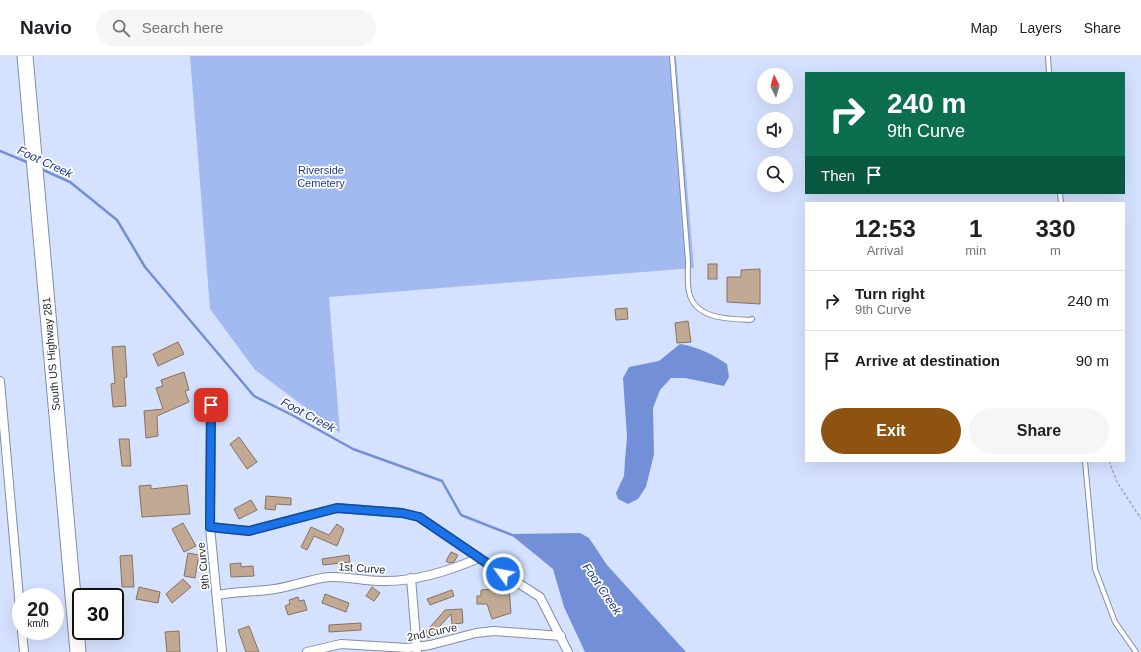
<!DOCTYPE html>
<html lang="en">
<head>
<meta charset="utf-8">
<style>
	body { margin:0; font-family:Arial,sans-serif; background:#f6f6f6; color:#202124; height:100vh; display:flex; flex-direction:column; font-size:15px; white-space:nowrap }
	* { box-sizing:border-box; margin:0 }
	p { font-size:13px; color:#757577 }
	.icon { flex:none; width:22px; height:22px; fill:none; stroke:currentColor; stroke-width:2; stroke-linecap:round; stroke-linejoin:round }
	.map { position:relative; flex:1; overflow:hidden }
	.drawer { position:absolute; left:805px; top:146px; width:320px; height:260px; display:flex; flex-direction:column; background:#fff; border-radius:0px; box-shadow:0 4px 16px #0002 }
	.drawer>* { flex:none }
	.banner { position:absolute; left:805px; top:16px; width:320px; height:122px; border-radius:0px; box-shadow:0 4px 16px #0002; background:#0b6e4f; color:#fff; overflow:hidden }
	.needle { width:26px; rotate:355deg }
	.controls { position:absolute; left:757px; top:12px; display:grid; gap:8px }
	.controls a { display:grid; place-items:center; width:36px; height:36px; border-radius:50%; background:#fff; box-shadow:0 4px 16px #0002; font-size:20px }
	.speed { position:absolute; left:12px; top:532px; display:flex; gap:8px; font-size:20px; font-weight:700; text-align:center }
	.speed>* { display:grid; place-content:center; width:52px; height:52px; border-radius:50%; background:#fff; box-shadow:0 4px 16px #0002; line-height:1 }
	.speed small { font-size:10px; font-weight:400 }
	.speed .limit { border:2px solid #111; border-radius:6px; background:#fff; color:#111 }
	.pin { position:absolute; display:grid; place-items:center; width:34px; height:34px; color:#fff; margin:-17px; border-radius:8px; box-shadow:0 2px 6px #0006 }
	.me { position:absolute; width:44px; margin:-22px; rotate:302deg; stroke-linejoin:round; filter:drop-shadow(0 0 3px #0008) }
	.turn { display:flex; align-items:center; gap:14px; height:84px; padding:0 16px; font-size:18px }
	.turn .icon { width:52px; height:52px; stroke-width:2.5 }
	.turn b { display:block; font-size:28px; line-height:34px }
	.then { display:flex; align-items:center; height:38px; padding:0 16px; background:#0003; gap:8px; font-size:15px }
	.eta { display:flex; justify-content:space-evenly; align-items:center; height:68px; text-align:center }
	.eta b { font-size:24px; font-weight:700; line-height:28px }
	.button { display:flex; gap:8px; margin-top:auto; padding:8px 16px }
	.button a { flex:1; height:46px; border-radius:24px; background:#8e5311; color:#fff; font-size:16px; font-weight:700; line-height:46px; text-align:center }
	.button a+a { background:#f6f6f6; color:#202124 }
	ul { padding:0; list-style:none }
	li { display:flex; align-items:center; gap:12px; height:60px; padding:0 16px; border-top:1px solid #e0e0e0 }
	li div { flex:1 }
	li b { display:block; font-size:15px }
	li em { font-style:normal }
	header { display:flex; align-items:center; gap:24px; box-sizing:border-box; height:56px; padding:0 20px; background:#fff; border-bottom:1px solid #e0e0e0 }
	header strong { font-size:19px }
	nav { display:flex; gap:22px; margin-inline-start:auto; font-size:14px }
	.search { width:280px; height:36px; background:#f6f6f6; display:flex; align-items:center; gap:10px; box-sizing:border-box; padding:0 14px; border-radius:22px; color:#757577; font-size:15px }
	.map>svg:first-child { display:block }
</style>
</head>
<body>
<header>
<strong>Navio</strong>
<div class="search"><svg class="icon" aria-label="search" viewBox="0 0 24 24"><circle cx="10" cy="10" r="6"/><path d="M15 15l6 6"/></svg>Search here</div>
<nav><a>Map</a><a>Layers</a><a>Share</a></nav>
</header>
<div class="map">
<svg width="1141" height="596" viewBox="0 0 1141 596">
	<rect width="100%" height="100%" fill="#d5e2ff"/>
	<path fill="#a3baf1" d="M190 0H676L694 212 329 241 340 377 255 314 210 253Z"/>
	<g fill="#728fd8">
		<path d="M680 288C698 291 712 298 727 308L729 321 724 330 685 322H671L660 334 653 352 654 398 646 431 638 443 628 448 618 443 616 437 624 420 625 404 627 381 623 322 629 311 659 305Z"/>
		<path d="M580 477 589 482 607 509 686 596H585L564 551 553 513 510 478Z"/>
	</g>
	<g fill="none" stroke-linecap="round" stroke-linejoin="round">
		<g stroke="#728fd8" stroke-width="2.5">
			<path d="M0 95 29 107"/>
			<path d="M41 113 70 126 117 164 145 211 254 340 292 359 353 393 442 425 461 459 512 479"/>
		</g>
	</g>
	<g fill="#c2a994" stroke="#88715d">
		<rect x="708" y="208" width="9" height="15"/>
		<path d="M760 213V248L727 246V221H741V214Z"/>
		<path d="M627 252 628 263 616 264 615 253Z"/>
		<path d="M688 265 691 286 677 287 675 267Z"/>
		<path d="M178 286 184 298 158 310 153 298Z"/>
		<path d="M125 290 127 321 124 322 126 350 113 351 111 328 115 327 112 291Z"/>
		<path d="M184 316 189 334 185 335 189 346 157 360 158 380 146 382 144 355 163 353 156 332 163 330 161 324Z"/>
		<path d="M239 381 257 406 247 413 230 388Z"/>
		<path d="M119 383H129L131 410H122Z"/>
		<path d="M151 429V433L187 429 190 458 142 461 139 430Z"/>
		<path d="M266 440 291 442V449L276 448 275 454 265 453Z"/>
		<path d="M251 444 257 454 239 463 234 453Z"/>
		<path d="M183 467 196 490 184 496 172 473Z"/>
		<path d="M337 468 344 473 337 490 314 480 307 494 301 491 311 471 329 479Z"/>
		<path d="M451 496 458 499 454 506 449 507 446 505Z"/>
		<path d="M188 497 199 499 195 522 184 520Z"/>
		<path d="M132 499 134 531H122L120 500Z"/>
		<path d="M349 499 350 506 323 509 322 503Z"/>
		<path d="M241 507V511L253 510 254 520 231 521 230 508Z"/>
		<path d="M183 523 191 531 172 547 166 538Z"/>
		<path d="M139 531 160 536 158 547 136 543Z"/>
		<path d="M372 531 380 537 374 545 366 540Z"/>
		<path d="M509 532 511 557 492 563 487 548H477V540H481V534Z"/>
		<path d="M452 534 454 540 430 549 427 543Z"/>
		<path d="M325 538 349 547 346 556 322 547Z"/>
		<path d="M298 541 299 545 304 544 307 554 288 559 285 550 290 548 289 544Z"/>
		<path d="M462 553 463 567 452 568 451 558 429 582 424 578 445 554Z"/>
		<path d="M361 567V574L329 576V569Z"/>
		<path d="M249 570 259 596H246L238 574Z"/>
		<path d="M179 575 180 596H167L165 576Z"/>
	</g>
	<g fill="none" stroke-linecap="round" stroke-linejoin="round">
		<g stroke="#828da8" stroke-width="6">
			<g id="lane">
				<path d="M672 0 688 205C688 215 687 226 689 236 695 263 727 263 750 264L752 263"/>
				<path d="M1048 0 1049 17"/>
				<path d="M1060 137 1061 147"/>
				<path d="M1085 405 1095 513 1115 566 1136 596"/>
			</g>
		</g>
		<g stroke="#828da8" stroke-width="10">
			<g id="street">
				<path d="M0 325 21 564"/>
				<path d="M211 349 210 471 222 596"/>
				<path d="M210 471 249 475 337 452 402 457 419 461 479 502 540 541 568 596"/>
				<path d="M411 522 417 595"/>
				<path d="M218 539C237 535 256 536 275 533 294 530 311 523 329 521 347 520 364 525 381 525 413 526 449 515 479 502"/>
				<path d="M22 575 24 596"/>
				<path d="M307 596 341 588 408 592 430 589 476 577 494 575 561 580"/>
			</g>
		</g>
		<g stroke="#828da8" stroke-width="17">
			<path id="highway" d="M25 0 78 596"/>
		</g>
		<path stroke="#9ea8bf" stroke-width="1.5" stroke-dasharray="3 2" stroke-linecap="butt" d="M1109 405 1117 426 1141 463"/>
		<use href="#lane" stroke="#fff" stroke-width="4"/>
		<use href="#street" stroke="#fff" stroke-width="8"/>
		<use href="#highway" stroke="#fff" stroke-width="15"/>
	</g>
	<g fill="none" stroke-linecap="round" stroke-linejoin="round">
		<g stroke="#114b97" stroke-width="10">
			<path id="route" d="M211 349 210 471 249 475 337 452 402 457 419 461 503 518"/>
		</g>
		<use href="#route" stroke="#1a73e8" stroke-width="7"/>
	</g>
	<g text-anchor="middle" stroke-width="3.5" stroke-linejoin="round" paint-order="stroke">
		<g font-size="11" fill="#20398e" stroke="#fff">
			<text x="321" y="118">Riverside<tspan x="321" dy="13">Cemetery</tspan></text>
		</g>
		<g font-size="11" fill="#272b36" stroke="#fff">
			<text transform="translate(51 298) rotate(-95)" y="4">South US Highway 281</text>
			<text transform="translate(203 510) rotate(-96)" y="4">9th Curve</text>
			<text transform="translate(362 512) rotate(4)" y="4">1st Curve</text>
			<text transform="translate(432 576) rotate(-12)" y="4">2nd Curve</text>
		</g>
		<g font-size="12" font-style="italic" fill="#20398e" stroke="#fff">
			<text transform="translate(45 106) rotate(25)" y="4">Foot Creek</text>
			<text transform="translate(308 359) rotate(28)" y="4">Foot Creek</text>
			<text transform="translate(602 533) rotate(56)" y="4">Foot Creek</text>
		</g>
	</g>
</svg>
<div class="controls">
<a><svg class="needle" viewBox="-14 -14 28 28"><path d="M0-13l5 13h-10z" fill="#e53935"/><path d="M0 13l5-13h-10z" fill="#757577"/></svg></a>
<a><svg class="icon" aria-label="sound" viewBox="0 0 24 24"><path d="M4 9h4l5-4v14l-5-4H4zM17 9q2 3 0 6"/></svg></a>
<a><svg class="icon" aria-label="search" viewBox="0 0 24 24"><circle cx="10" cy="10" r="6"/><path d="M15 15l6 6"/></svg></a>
</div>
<div class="speed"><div>20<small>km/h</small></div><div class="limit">30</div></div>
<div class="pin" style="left:211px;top:349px;background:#d93025"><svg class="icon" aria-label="arrive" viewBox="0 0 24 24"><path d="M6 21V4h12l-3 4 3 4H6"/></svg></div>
<svg class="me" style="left:503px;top:518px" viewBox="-20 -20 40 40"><circle r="17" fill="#1a73e8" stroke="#fff" stroke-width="3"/><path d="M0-11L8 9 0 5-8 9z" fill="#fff"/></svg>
<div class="banner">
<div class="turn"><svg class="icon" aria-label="right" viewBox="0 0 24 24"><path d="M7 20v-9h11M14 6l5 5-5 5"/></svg><div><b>240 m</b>9th Curve</div></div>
<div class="then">Then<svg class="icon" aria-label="arrive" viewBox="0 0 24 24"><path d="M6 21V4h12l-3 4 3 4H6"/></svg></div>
</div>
<section class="drawer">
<div class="eta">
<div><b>12:53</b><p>Arrival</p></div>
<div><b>1</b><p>min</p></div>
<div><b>330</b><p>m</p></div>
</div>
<ul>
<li><svg class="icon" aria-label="right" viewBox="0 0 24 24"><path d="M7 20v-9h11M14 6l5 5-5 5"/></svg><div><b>Turn right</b><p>9th Curve</p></div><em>240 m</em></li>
<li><svg class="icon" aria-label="arrive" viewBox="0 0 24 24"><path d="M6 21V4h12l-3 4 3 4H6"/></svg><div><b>Arrive at destination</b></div><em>90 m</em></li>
</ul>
<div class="button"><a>Exit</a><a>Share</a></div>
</section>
</div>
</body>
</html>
